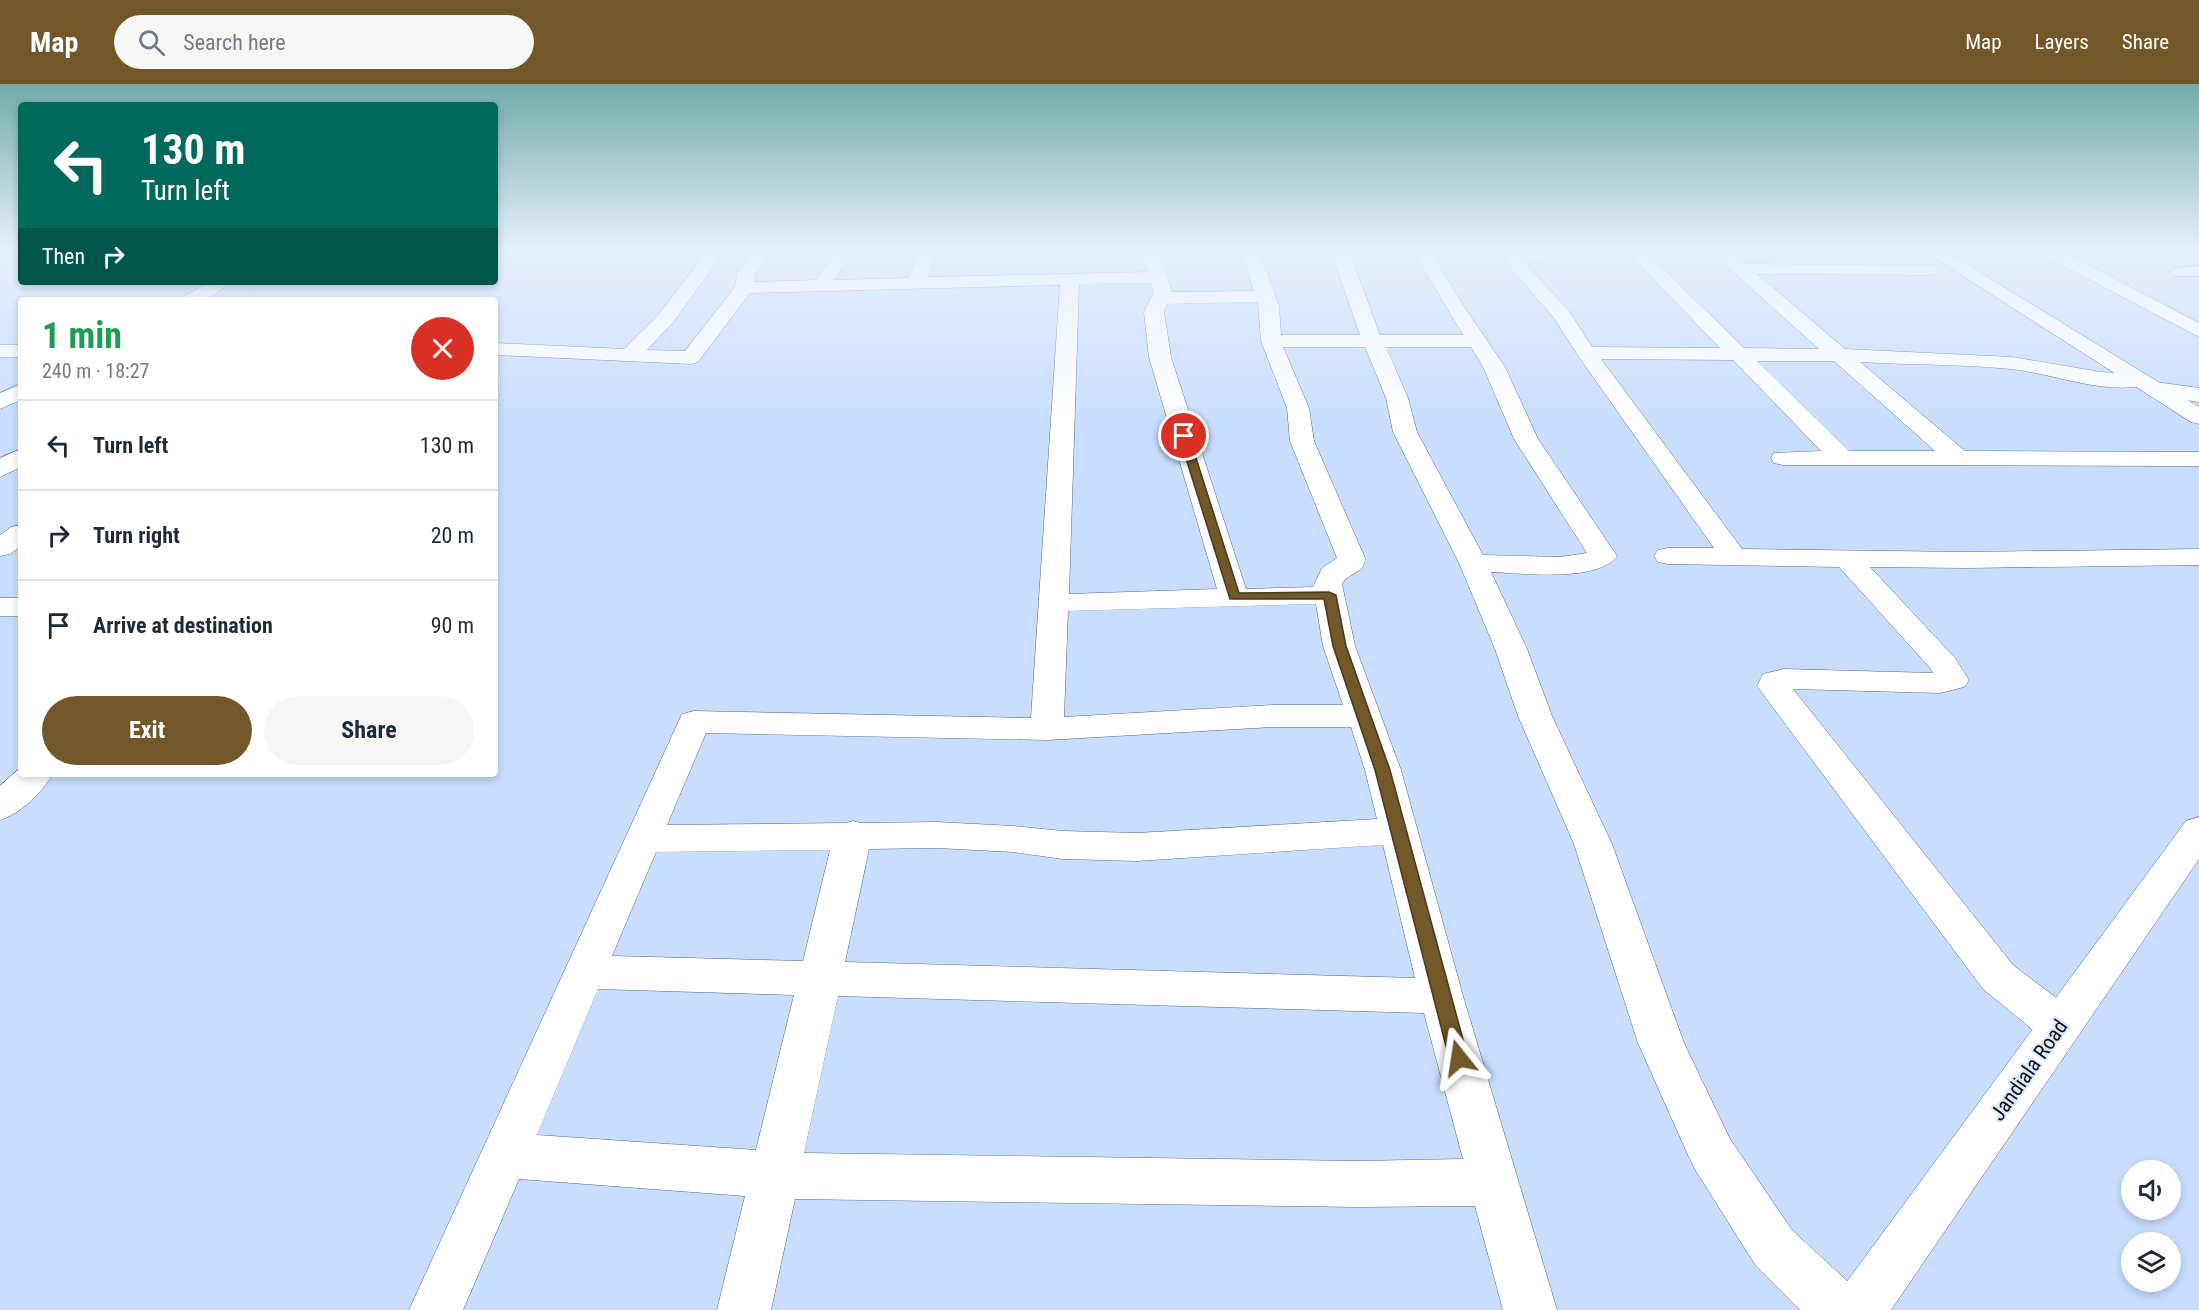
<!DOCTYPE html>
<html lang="en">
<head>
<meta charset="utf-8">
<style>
	body { margin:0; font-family:"Roboto Condensed",sans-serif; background:#f6f6f7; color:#1f2937; height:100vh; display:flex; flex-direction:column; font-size:22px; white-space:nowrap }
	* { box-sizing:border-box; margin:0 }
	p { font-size:20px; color:#747a83 }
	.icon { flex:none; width:33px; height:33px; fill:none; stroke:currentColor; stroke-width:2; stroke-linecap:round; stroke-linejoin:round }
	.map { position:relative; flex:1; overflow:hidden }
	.drawer { position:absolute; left:18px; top:213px; width:480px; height:480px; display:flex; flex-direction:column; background:#fff; border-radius:6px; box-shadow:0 3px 9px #0003 }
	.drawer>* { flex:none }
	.top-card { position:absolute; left:18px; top:18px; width:480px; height:183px; border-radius:6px; box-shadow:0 3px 9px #0003; background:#00695c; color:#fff; overflow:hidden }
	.tools { position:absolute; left:2121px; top:1076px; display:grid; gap:12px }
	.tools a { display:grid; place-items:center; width:60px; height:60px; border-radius:50%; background:#fff; box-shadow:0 3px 9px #0003; font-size:30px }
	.pin { position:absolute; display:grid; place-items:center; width:51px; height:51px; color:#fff; margin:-26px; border:3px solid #fff; border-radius:50%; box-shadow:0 2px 6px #0007 }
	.me { position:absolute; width:66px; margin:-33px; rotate:345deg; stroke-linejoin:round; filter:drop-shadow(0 0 4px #0008) }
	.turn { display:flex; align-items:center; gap:21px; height:126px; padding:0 24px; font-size:27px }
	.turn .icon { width:78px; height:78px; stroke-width:2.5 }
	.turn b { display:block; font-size:42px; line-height:51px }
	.then { display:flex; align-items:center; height:57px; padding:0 24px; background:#0003; gap:12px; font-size:22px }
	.round { display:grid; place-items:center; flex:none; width:63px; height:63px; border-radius:32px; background:#f6f6f7 }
	.headline { display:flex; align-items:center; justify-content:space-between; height:102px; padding:0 24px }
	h1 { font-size:36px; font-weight:700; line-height:45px; color:#1e9e55 }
	.cta { display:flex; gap:12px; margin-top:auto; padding:12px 24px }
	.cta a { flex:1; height:69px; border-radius:36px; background:#725729; color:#fff; font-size:24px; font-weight:700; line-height:69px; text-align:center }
	.cta a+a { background:#f6f6f7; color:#1f2937 }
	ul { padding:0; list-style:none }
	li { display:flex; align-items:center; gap:18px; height:90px; padding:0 24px; border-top:2px solid #e0e1e3 }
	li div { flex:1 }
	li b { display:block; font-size:22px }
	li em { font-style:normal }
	header { display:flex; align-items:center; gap:36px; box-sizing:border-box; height:84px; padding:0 30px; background:#725729; color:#fff }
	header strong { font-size:28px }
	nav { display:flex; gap:33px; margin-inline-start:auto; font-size:21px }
	.search { width:420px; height:54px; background:#f6f6f7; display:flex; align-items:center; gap:15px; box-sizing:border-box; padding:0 21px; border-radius:33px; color:#747a83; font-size:22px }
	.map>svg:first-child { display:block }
</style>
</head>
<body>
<header>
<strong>Map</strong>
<div class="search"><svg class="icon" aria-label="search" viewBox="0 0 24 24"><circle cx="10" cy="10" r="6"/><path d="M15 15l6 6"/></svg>Search here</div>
<nav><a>Map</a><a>Layers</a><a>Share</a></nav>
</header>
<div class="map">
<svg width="2199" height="1226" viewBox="0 0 2199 1226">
	<rect width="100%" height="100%" fill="#c9deff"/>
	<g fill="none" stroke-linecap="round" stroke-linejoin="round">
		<g stroke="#4f668a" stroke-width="1">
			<g id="street">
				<path d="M707 167H725L674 237 647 266 685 267 735 203 737 190 755 167H773L755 190 754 198 816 196 836 167H854L834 196 908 194 920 167H938L927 193 1148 188 1141 167H1159L1172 208 1254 207 1241 167H1259L1279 222 1281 251H1360L1331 167H1349L1380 251H1463L1413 167H1431L1463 221 1505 283 1538 355 1617 472C1598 499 1521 489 1491 488L1527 565 1552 632 1612 760 1684 959 1730 1055 1792 1146 1858 1207 1866 1226H1800L1756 1182 1696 1087 1688 1071 1638 959 1574 760 1518 632 1495 565 1459 479 1393 348 1386 314 1365 263H1283L1309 324 1314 357 1365 474C1365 490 1348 488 1342 500L1355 562 1401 686 1463 912 1557 1226H1503L1475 1122 1357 1123 795 1115 771 1226H717L745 1112 519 1095 463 1226H409L682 630 694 627 1031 634 1060 201 750 209 698 278 691 280 495 271V259L624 265 660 229ZM1151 199 1154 208 1144 228 1149 273 1217 505 1069 510 1079 200ZM1258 218 1261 257 1287 324 1290 357 1337 474 1322 484 1313 503 1246 505 1171 273 1164 228 1167 220ZM1386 263H1471L1483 283 1514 355 1587 469 1560 473 1483 471 1417 348 1408 314ZM1316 520 1323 562 1343 621H1273L1064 633 1068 527ZM1273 643H1351L1365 686 1377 735 1137 749 1063 747 1013 742 937 738 860 739 853 737 846 739 667 741 706 649 1047 656ZM1383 761 1415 894 845 878 869 765 937 764 1013 768 1063 775 1137 777ZM830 766 803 877 612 872 656 768ZM598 905 794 911 756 1066 537 1051ZM838 912 1424 929 1463 1075 1357 1077 804 1069Z"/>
				<path d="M1516 167H1560L1557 174 1523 177 1569 227 1592 263 1720 264 1626 167H1645L1744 264 1819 265 1710 167H1729L1744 180 1935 182 1938 186 1935 190 1929 191 1757 190 1845 265 2012 273 2101 288 2147 291 2150 296 2147 301C2103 311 2055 290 2011 285 1961 280 1910 281 1860 278L1965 367 2199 368V382L1783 381 1774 379 1771 374 1774 369 1821 367 1733 276 1601 275 1742 465 1966 468 2199 465V481L1966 484 1870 483 1955 574 1969 596 1964 603 1940 609 1793 605 2013 881 2076 929 2082 942 2076 955 2060 960 2044 955 1983 905 1757 602 1763 590 1784 585 1933 589 1931 585 1839 483 1668 480 1658 478 1654 472 1658 466 1668 464H1714L1579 273 1554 234 1504 176 1510 168ZM1757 277H1834L1935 367H1849Z"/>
				<path d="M2040 167H2062L2199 239V253L2043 171Z"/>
				<path d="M2199 182V192H2174L2171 188 2174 184Z"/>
				<path d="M210 198H232L206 216H182L185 212Z"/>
				<rect x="0" y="261" width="21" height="12"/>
				<path d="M2155 298 2199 304V318L2147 310 2144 305 2147 300Z"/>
				<path d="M21 300V316L0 325V309Z"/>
				<path d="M21 365V383L0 393V374Z"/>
				<path d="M21 441V462L10 470 0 472V451L11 443Z"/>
				<rect x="0" y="514" width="21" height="18"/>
				<path d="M21 683V690H53C42 708 21 730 0 736V702Z"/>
			</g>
		</g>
		<g stroke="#4f668a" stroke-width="1">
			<g id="secondary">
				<path d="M1924 167H1945L2199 323V340L2191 338Z"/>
				<path d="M2199 733V775L1891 1226H1832L1840 1207 2186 737Z"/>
			</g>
		</g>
		<use href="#street" fill="#fff" fill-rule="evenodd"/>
		<use href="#secondary" fill="#fff" fill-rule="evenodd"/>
	</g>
	<linearGradient id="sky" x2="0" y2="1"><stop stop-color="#71abaa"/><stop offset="0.49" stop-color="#e7f0ff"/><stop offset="1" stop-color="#e7f0ff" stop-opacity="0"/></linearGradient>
	<rect width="2199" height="338" fill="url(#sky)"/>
	<path fill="#725729" stroke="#4a391b" stroke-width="1.5" d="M1184 349 1189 352 1239 509 1329 508 1336 511 1346 562 1390 686 1468 974 1465 980 1459 982 1452 980 1449 974 1375 686 1333 562 1324 515H1230L1179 352Z"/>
	<g text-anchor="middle" stroke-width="4.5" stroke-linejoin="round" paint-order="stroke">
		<g font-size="21" fill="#07101d" stroke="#e0eafb">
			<text transform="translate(2029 986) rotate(-55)" y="7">Jandiala Road</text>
		</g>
	</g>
</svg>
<div class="tools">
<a><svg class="icon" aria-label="sound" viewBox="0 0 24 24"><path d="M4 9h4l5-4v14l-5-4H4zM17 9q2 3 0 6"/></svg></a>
<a><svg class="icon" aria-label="layers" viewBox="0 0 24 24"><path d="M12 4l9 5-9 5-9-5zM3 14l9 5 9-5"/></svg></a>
</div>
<div class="pin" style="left:1184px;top:352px;background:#d93025"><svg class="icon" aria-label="arrive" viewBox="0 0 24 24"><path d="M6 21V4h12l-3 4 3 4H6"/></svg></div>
<svg class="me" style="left:1459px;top:974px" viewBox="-20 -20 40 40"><path d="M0-17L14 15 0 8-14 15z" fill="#725729" stroke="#fff" stroke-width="4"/></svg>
<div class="top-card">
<div class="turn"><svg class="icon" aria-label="left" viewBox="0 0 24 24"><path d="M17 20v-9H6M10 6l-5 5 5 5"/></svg><div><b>130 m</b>Turn left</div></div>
<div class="then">Then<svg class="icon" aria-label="right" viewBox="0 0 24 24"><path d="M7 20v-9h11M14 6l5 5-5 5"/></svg></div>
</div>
<section class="drawer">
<div class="headline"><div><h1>1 min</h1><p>240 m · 18:27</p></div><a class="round" style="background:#d93025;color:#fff"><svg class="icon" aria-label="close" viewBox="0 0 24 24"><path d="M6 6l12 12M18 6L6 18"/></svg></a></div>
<ul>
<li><svg class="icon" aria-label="left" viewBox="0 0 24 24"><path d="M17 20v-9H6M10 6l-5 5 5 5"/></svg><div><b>Turn left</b></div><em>130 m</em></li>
<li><svg class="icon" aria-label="right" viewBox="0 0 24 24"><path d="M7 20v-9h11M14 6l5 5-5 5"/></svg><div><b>Turn right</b></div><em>20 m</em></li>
<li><svg class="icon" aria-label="arrive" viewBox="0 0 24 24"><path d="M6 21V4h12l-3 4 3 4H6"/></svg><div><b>Arrive at destination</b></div><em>90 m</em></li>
</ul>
<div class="cta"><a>Exit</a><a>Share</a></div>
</section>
</div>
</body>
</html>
